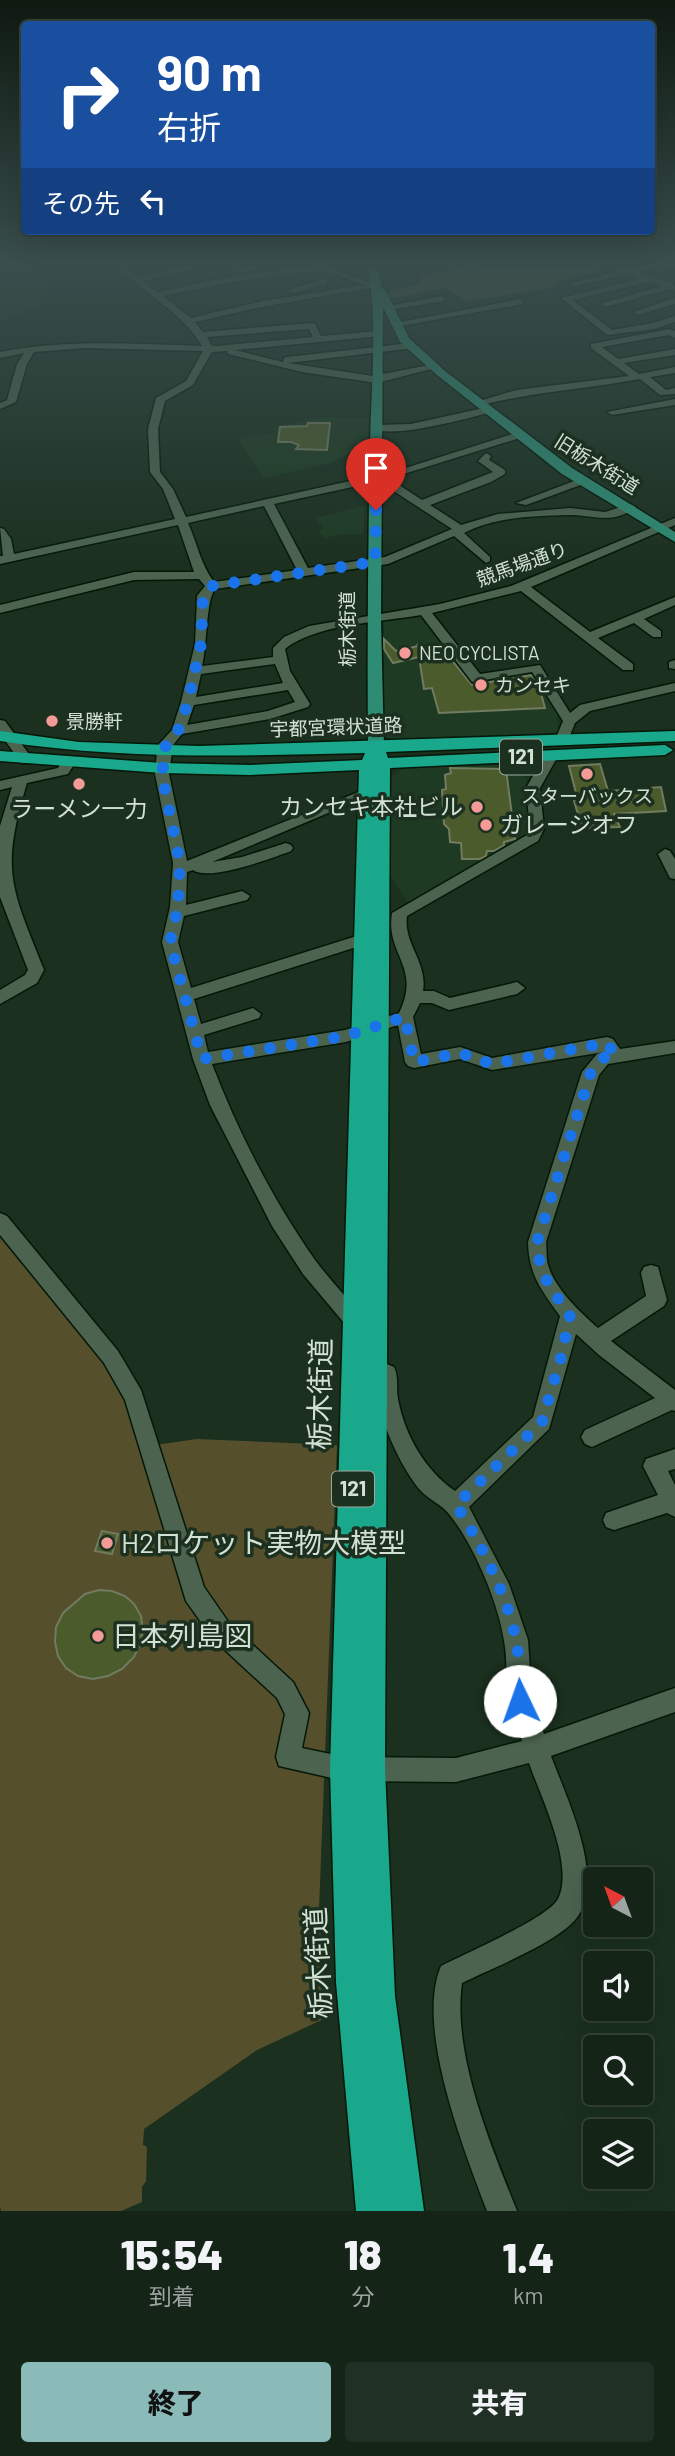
<!DOCTYPE html>
<html lang="ja">
<head>
<meta charset="utf-8">
<style>
	body { margin:0; font-family:Barlow,"Noto Sans JP",sans-serif; background:#213024; color:#f1f3f6; height:100vh; display:flex; flex-direction:column; font-size:26px; white-space:nowrap }
	* { box-sizing:border-box; margin:0 }
	p { font-size:23px; color:#9da4a1 }
	.icon { flex:none; width:38px; height:38px; fill:none; stroke:currentColor; stroke-width:2; stroke-linecap:round; stroke-linejoin:round }
	.map { position:relative; height:2211px; overflow:hidden }
	.sheet { display:flex; flex-direction:column; background:#142417; flex:1 }
	.sheet>* { flex:none }
	.guide { position:absolute; left:21px; top:21px; width:634px; height:214px; border-radius:7px; box-shadow:0 7px 28px #0002,0 0 0 2px #334136; background:#1a4fa0; color:#fff; overflow:hidden }
	.needle { width:46px; rotate:319deg }
	.controls { position:absolute; left:583px; top:1867px; display:grid; gap:14px }
	.controls a { display:grid; place-items:center; width:70px; height:70px; border-radius:7px; background:#142417; box-shadow:0 7px 28px #0002,0 0 0 2px #334136; font-size:35px }
	.pin { position:absolute; display:grid; place-items:center; width:60px; height:60px; color:#fff; margin:-72px -30px; border-radius:50% 50% 50% 0; rotate:-45deg; box-shadow:0 0 7px #0007 }
	.pin .icon { rotate:45deg }
	.me { position:absolute; width:77px; margin:-38px; rotate:357deg; stroke-linejoin:round; filter:drop-shadow(0 0 5px #0008) }
	.turn { display:flex; align-items:center; gap:24px; height:147px; padding:0 21px; font-size:32px }
	.turn .icon { width:91px; height:91px; stroke-width:2.5 }
	.turn b { display:block; font-size:49px; line-height:60px }
	.then { display:flex; align-items:center; height:66px; padding:0 21px; background:#0003; gap:14px; font-size:26px }
	.eta { display:flex; justify-content:space-evenly; align-items:center; height:119px; text-align:center }
	.eta b { font-size:42px; font-weight:800; line-height:49px }
	.cta { display:flex; gap:14px; margin-top:auto; padding:14px 21px }
	.cta a { flex:1; height:80px; border-radius:7px; background:#8bbbb9; color:#111; font-size:28px; font-weight:800; line-height:80px; text-align:center }
	.cta a+a { background:#213024; color:#f1f3f6 }
	.map>svg:first-child { display:block }
</style>
</head>
<body>
<div class="map">
<svg width="675" height="2211" viewBox="0 0 675 2211">
	<rect width="100%" height="100%" fill="#1b301f"/>
	<g fill="#1e3a23">
		<path d="M0 259H56L62 264 40 306 0 321Z"/>
		<path d="M323 417 368 418 369 444 328 464 263 478 237 437 275 433 273 427Z"/>
		<path d="M365 505 363 534H343L324 538 318 530 323 528 315 518Z"/>
		<path d="M424 613 475 680 532 670 556 707 559 732 397 742 384 735V621Z"/>
		<path d="M517 764 530 788 535 831 520 844 408 903 386 869 391 776 404 768Z"/>
	</g>
	<g fill="#564f2c">
		<path d="M499 259H591L615 267 552 283 557 287 550 288 467 301 445 288 389 298 387 291 421 284 419 275 468 268Z"/>
		<path d="M0 1229 105 1362 126 1401 141 1447 197 1439 337 1445 319 1909 326 2018 257 2050 144 2129 143 2145 147 2147 146 2181 142 2187V2202L121 2211H1L0 2206Z"/>
	</g>
	<g fill="#4c5b2c" stroke="#717b60" stroke-width="2">
		<path d="M308 423H330L327 450 296 449 299 445 291 442H278L280 427 307 426Z"/>
		<path d="M384 639 396 651 418 646 417 644 428 662 451 659 472 685 531 675 540 690 545 708 439 713 432 688 424 689 419 657 393 663 384 649Z"/>
		<path d="M600 764 608 791 661 787 666 811 614 814 620 827 582 828 572 794 576 793 569 766Z"/>
		<path d="M450 768 506 769 515 839 504 842V845L494 851H487L486 856 480 859H462L461 843 450 842 449 829 444 824 442 790 446 789 445 775 451 773Z"/>
		<path d="M102 1531 118 1534 112 1554 95 1551Z"/>
		<path d="M99 1590 112 1591 125 1596 134 1604 141 1616 143 1630 140 1644 134 1657 122 1669 108 1676 93 1679 78 1676 66 1668 58 1656 55 1642 56 1627 63 1613 85 1594Z"/>
	</g>
	<g fill="none" stroke-linecap="round" stroke-linejoin="round">
		<g stroke="#041808" stroke-width="3">
			<g id="minor">
				<path d="M112 259H120L138 277 193 265 197 268 143 281 157 292 233 276 315 265 310 261 317 259 334 270 381 286 262 307 195 322 203 332 312 323 315 324 321 336 378 331 381 332V336L235 350 283 362 284 358 287 357 411 343 416 346 414 348 288 363 373 376 434 364 439 367 377 383 302 372 228 354 227 351 212 352 193 385 165 401 158 429 160 472 173 489 186 517 396 471 519 432 523 433V437L381 481 396 483 422 500 493 472 478 461 486 453 491 456 489 460 505 470V474L491 482 430 505 461 525 498 514 570 508 605 512 630 504 636 507C612 526 593 514 567 515 533 516 494 517 464 533L490 557V561L486 563 454 536 388 564 215 589C206 600 207 647 202 666L273 657V648L284 637 309 626 440 604 511 586 675 518V525L531 587 590 632 675 597V605L644 619 661 631V637H653L634 623 598 638 633 664V670H623L521 591 432 613 480 674 540 665 570 713 580 705 675 683V691L590 711 575 723 567 743H557L555 740 563 721 532 672 472 682 421 615C382 622 315 624 285 649L290 671 310 704 308 707 270 719 182 734 173 745 169 774 187 861 361 791 366 790 373 794 212 862 242 857 286 843 291 845 293 848 291 851C272 858 209 882 193 870L187 872 186 905 242 891 250 896 247 900 184 916 178 942 191 988 363 934 371 939 369 943 194 999 201 1024 253 1008 261 1014 259 1018 204 1035 208 1052 345 1030 399 1013C422 966 385 955 392 913L527 835 530 829 526 788 546 753 551 752 558 756 540 788 544 829 538 841 407 916C403 943 428 963 423 991H434L450 998 517 982 525 988 517 994 449 1010 432 1003H420L413 1017 421 1054 460 1047 492 1058 607 1037 613 1039 620 1049 675 1041V1053L608 1064 599 1075 546 1242C547 1249 546 1258 548 1265 555 1289 580 1312 598 1328L646 1296 641 1273 644 1267 651 1265 658 1267 667 1300 664 1306 611 1341 675 1390V1411L672 1410 592 1447 585 1444 581 1437 585 1430 655 1398 599 1355 576 1334 549 1429 469 1507 509 1584 528 1640 532 1701 544 1734 675 1688V1712L551 1756C566 1797 608 1882 575 1920 554 1944 492 1968 462 1983 452 2054 491 2146 517 2211H487C464 2150 415 2027 441 1966 464 1954 548 1918 558 1899 575 1866 541 1797 529 1763L456 1782 345 1781 279 1766 276 1757 285 1714 277 1698 213 1639 186 1601 125 1400 104 1363 0 1235V1213L7 1216 118 1351 141 1390 204 1587 229 1623 293 1682 309 1713 302 1748 345 1757 456 1758 522 1741C517 1728 510 1714 508 1700 505 1681 508 1660 504 1641 499 1604 473 1543 449 1514 441 1504 428 1499 420 1490 400 1467 366 1397 380 1367L387 1364 394 1367C399 1377 396 1388 398 1399 405 1436 425 1470 455 1491L533 1417 560 1316C541 1290 529 1275 528 1242L582 1072 597 1054 604 1052 492 1070 460 1059 414 1068 408 1066 405 1062 398 1025 346 1042 212 1064C238 1132 273 1200 315 1260 330 1280 348 1299 364 1318L367 1324 364 1330 357 1333 350 1330 303 1274 272 1226 210 1105 193 1059 162 942 170 907 173 863 155 774 157 751 159 744 172 730 181 702 195 644 197 596 205 586 199 579 134 580 0 613V605L134 572H194L178 525 0 564V556H3L0 528 4 529 11 539 14 554 175 519 163 489 150 472 148 429 156 398 186 381 203 351 84 348 34 352 27 364 16 402 0 409V403L7 400 17 364 24 353 0 358V352C67 339 134 344 202 346 180 308 138 293 112 259ZM322 270 364 285 262 301 191 318 163 296 233 282ZM309 329 313 337 217 346H212L207 337ZM371 483 372 486 389 488 452 529 385 557 308 568 274 504ZM264 506 297 570 214 582C201 565 197 543 188 523ZM275 664 283 683 196 697 201 674ZM288 690 295 702 268 711 187 725 194 705Z"/>
				<path d="M223 259H231L240 268 255 265 259 268 238 274Z"/>
				<path d="M486 259H498L470 270 466 267Z"/>
				<path d="M590 259C604 258 616 268 629 268 647 268 658 256 675 264V270L663 265 637 271 674 284 675 291 670 289 605 307 600 304 661 286 649 282 573 300 612 330 653 323 675 316V322L655 329 607 335 561 298 640 279 628 274 571 287V283L619 271Z"/>
				<path d="M324 279 327 280V284L292 293 288 290Z"/>
				<path d="M441 296 445 299 444 301 389 310 384 307Z"/>
				<path d="M675 298V304L638 315 633 312Z"/>
				<path d="M520 299 523 300V304L395 327 390 324Z"/>
				<path d="M670 329 675 331V338L669 335 602 347 618 359 675 349V355L624 363 639 374 675 367V373L650 377 666 390 675 388V394L660 395 640 379C586 389 531 392 478 406L473 403 516 390 629 376 591 348V344Z"/>
				<path d="M675 399V405L612 415 607 412Z"/>
				<path d="M488 407 492 408V412C469 418 389 440 372 428L377 425 411 424Z"/>
				<path d="M582 478 587 481 586 483 526 505 516 503Z"/>
				<path d="M675 660V669L669 668V662Z"/>
				<path d="M0 720 5 721 31 757V763H21L0 733Z"/>
				<path d="M68 759 75 763 68 774 27 783C0 872 11 887 44 970L37 983 0 1004V990L25 975 28 970 0 897V826L12 787 0 790V781L58 768 63 760Z"/>
				<path d="M665 849 670 851 675 859V879L670 878 658 854Z"/>
				<path d="M675 1449V1469L668 1471 675 1485V1517L667 1513 614 1530 606 1527 603 1520 606 1513 658 1495 643 1466 646 1459Z"/>
			</g>
		</g>
		<g stroke="#041808" stroke-width="3">
			<path id="major" d="M366 259H376L382 288 386 291 409 338 445 371 572 468 675 532V542L562 474 437 375 400 342 383 307 381 620 384 748 376 753 368 748C367 647 368 546 370 445 371 384 379 319 366 259Z"/>
		</g>
		<g stroke="#041808" stroke-width="3">
			<path id="highway" d="M0 731 79 742 199 746 675 731V741L386 752 388 758 665 745 673 750 665 755 390 768 385 1769 395 1996 424 2211H356L336 1982 330 1769 359 770 250 775 162 773 0 761V751L162 763 250 765 362 760 365 753C243 756 121 760 0 741Z"/>
		</g>
		<use href="#minor" fill="#4b634f" fill-rule="evenodd"/>
		<use href="#major" fill="#2e8c74" fill-rule="evenodd"/>
		<use href="#highway" fill="#1aa88c" fill-rule="evenodd"/>
	</g>
	<linearGradient id="sky" x2="0" y2="1"><stop stop-color="#0f1a11"/><stop offset="0.46" stop-color="#394e4d"/><stop offset="1" stop-color="#394e4d" stop-opacity="0"/></linearGradient>
	<rect width="675" height="568" fill="url(#sky)"/>
	<g fill="none" stroke-linecap="round" stroke-linejoin="round">
		<path stroke="#1a73e8" stroke-width="12" stroke-dasharray="0 21.6" d="M376 510 375 562 211 586 203 596 201 644 188 702 178 731 166 744 162 775 180 863 178 907 170 942 202 1059 346 1036 405 1017 414 1062 460 1053 492 1064 607 1043 616 1056 603 1058 591 1072 537 1242C539 1275 551 1289 570 1315L562 1354 542 1422 456 1505C481 1544 507 1594 516 1640 520 1659 518 1681 520 1701"/>
	</g>
	<g fill="#f59b97" stroke="#1b301f" stroke-width="2.5">
		<circle cx="405" cy="653" r="7"/>
		<circle cx="481" cy="685" r="7"/>
		<circle cx="52" cy="721" r="7"/>
		<circle cx="587" cy="774" r="7"/>
		<circle cx="79" cy="784" r="7"/>
		<circle cx="477" cy="807" r="7"/>
		<circle cx="486" cy="825" r="7"/>
		<circle cx="107" cy="1543" r="7"/>
		<circle cx="98" cy="1636" r="7"/>
	</g>
	<g text-anchor="middle" stroke-width="7" stroke-linejoin="round" paint-order="stroke">
		<g font-size="19" fill="#d3e0d4" stroke="#1b301f">
			<text transform="translate(597 464) rotate(32)" y="7">旧栃木街道</text>
			<text transform="translate(522 564) rotate(-20)" y="7">競馬場通り</text>
			<text transform="translate(347 629) rotate(-90)" y="7">栃木街道</text>
			<text transform="translate(336 727) rotate(-2)" y="7">宇都宮環状道路</text>
		</g>
		<g font-size="19" fill="#d3e0d4" stroke="#1b301f" text-anchor="start">
			<text x="419" y="660">NEO CYCLISTA</text>
			<text x="495" y="692">カンセキ</text>
			<text x="66" y="728">景勝軒</text>
			<text x="587" y="803" text-anchor="middle">スターバックス</text>
		</g>
		<g fill="#1b301f" stroke="#9cab9e" stroke-width="2">
			<rect x="500" y="739.5" width="42" height="35" rx="5"/>
			<rect x="332" y="1471.5" width="42" height="35" rx="5"/>
		</g>
		<g font-size="21" font-weight="bold" fill="#d3e0d4">
			<text x="521" y="764">121</text>
			<text x="353" y="1496">121</text>
		</g>
		<g font-size="23" fill="#d3e0d4" stroke="#1b301f" text-anchor="end">
			<text x="463" y="815">カンセキ本社ビル</text>
			<text x="79" y="817" text-anchor="middle">ラーメン一力</text>
			<text x="500" y="833" text-anchor="start">ガレージオフ</text>
		</g>
		<g font-size="28" fill="#d3e0d4" stroke="#1b301f">
			<text transform="translate(320 1394) rotate(-89)" y="10">栃木街道</text>
			<text transform="translate(318 1963) rotate(-93)" y="10">栃木街道</text>
		</g>
		<g font-size="28" fill="#d3e0d4" stroke="#1b301f" text-anchor="start">
			<text x="121" y="1553">H2ロケット実物大模型</text>
			<text x="112" y="1646">日本列島図</text>
		</g>
	</g>
</svg>
<div class="controls">
<a><svg class="needle" viewBox="-14 -14 28 28"><path d="M0-13l5 13h-10z" fill="#e53935"/><path d="M0 13l5-13h-10z" fill="#9da4a1"/></svg></a>
<a><svg class="icon" aria-label="sound" viewBox="0 0 24 24"><path d="M4 9h4l5-4v14l-5-4H4zM17 9q2 3 0 6"/></svg></a>
<a><svg class="icon" aria-label="search" viewBox="0 0 24 24"><circle cx="10" cy="10" r="6"/><path d="M15 15l6 6"/></svg></a>
<a><svg class="icon" aria-label="layers" viewBox="0 0 24 24"><path d="M12 4l9 5-9 5-9-5zM3 14l9 5 9-5"/></svg></a>
</div>
<div class="pin" style="left:376px;top:510px;background:#d93025"><svg class="icon" aria-label="arrive" viewBox="0 0 24 24"><path d="M6 21V4h12l-3 4 3 4H6"/></svg></div>
<svg class="me" style="left:520px;top:1701px" viewBox="-20 -20 40 40"><circle r="19" fill="#fff"/><path d="M0-13L10 11 0 6-10 11z" fill="#1a73e8"/></svg>
<div class="guide">
<div class="turn"><svg class="icon" aria-label="right" viewBox="0 0 24 24"><path d="M7 20v-9h11M14 6l5 5-5 5"/></svg><div><b>90 m</b>右折</div></div>
<div class="then">その先<svg class="icon" aria-label="left" viewBox="0 0 24 24"><path d="M17 20v-9H6M10 6l-5 5 5 5"/></svg></div>
</div>
</div>
<section class="sheet">
<div class="eta">
<div><b>15:54</b><p>到着</p></div>
<div><b>18</b><p>分</p></div>
<div><b>1.4</b><p>km</p></div>
</div>
<div class="cta"><a>終了</a><a>共有</a></div>
</section>
</body>
</html>
